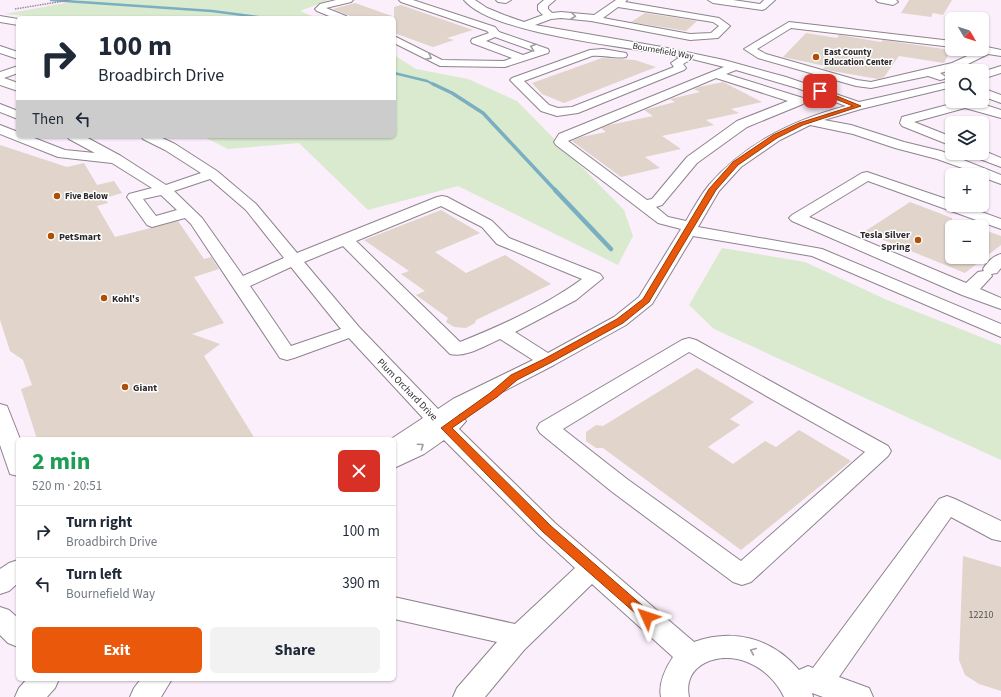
<!DOCTYPE html>
<html lang="en">
<head>
<meta charset="utf-8">
<style>
	body { margin:0; font-family:"Source Sans 3",sans-serif; background:#f2f2f3; color:#1f2937; height:100vh; display:flex; flex-direction:column; font-size:15px; white-space:nowrap }
	* { box-sizing:border-box; margin:0 }
	p { font-size:13px; color:#747a83 }
	.icon { flex:none; width:22px; height:22px; fill:none; stroke:currentColor; stroke-width:2; stroke-linecap:round; stroke-linejoin:round }
	.map { position:relative; flex:1; overflow:hidden }
	.details { position:absolute; left:16px; top:437px; width:380px; height:244px; display:flex; flex-direction:column; background:#fff; border-radius:6px; box-shadow:0 1px 3px #0004 }
	.details>* { flex:none }
	.guide { position:absolute; left:16px; top:16px; width:380px; height:122px; border-radius:6px; box-shadow:0 1px 3px #0004; background:#fff; color:#1f2937; overflow:hidden }
	.needle { width:26px; rotate:129deg }
	.fabs { position:absolute; left:945px; top:12px; display:grid; gap:8px }
	.fabs a { display:grid; place-items:center; width:44px; height:44px; border-radius:6px; background:#fff; box-shadow:0 1px 3px #0004; font-size:20px }
	.pin { position:absolute; display:grid; place-items:center; width:34px; height:34px; color:#fff; margin:-17px; border-radius:8px; box-shadow:0 2px 6px #0006 }
	.me { position:absolute; width:44px; margin:-22px; rotate:312deg; stroke-linejoin:round; filter:drop-shadow(0 0 3px #0008) }
	.turn { display:flex; align-items:center; gap:14px; height:84px; padding:0 16px; font-size:18px }
	.turn .icon { width:52px; height:52px; stroke-width:2.5 }
	.turn b { display:block; font-size:28px; line-height:34px }
	.then { display:flex; align-items:center; height:38px; padding:0 16px; background:#0003; gap:8px; font-size:15px }
	.round { display:grid; place-items:center; flex:none; width:42px; height:42px; border-radius:6px; background:#f2f2f3 }
	.overview { display:flex; align-items:center; justify-content:space-between; height:68px; padding:0 16px }
	h1 { font-size:24px; font-weight:700; line-height:30px; color:#1e9e55 }
	.button { display:flex; gap:8px; margin-top:auto; padding:8px 16px }
	.button a { flex:1; height:46px; border-radius:6px; background:#ea580c; color:#fff; font-size:16px; font-weight:700; line-height:46px; text-align:center }
	.button a+a { background:#f2f2f3; color:#1f2937 }
	ul { padding:0; list-style:none }
	li { display:flex; align-items:center; gap:12px; height:52px; padding:0 16px; border-top:1px solid #e0e1e3 }
	li div { flex:1 }
	li b { display:block; font-size:15px }
	li em { font-style:normal }
	.map>svg:first-child { display:block }
</style>
</head>
<body>
<div class="map">
<svg width="1001" height="697" viewBox="0 0 1001 697">
	<rect width="100%" height="100%" fill="#fbeffb"/>
	<g fill="#d9eacf">
		<path d="M82 0H329L300 11 317 18H85L83 16 49 18 5 14Z"/>
		<path d="M394 55 416 69 468 79 517 101 624 210 633 236 618 265 458 186 368 210 299 143 228 149 202 136H394Z"/>
		<path d="M722 248 805 262 887 300 1001 345V460L714 329 689 305Z"/>
	</g>
	<g fill="none" stroke-linecap="round" stroke-linejoin="round">
		<g stroke="#7aaec1" stroke-width="2.5">
			<path d="M51 0 212 11 265 18"/>
			<path d="M394 73 427 81 435 85"/>
		</g>
		<path stroke="#7aaec1" stroke-width="3.5" d="M433 84 452 93 483 113 556 191"/>
		<path stroke="#7aaec1" stroke-width="4.5" d="M555 190 611 249"/>
	</g>
	<g fill="#e1d4ca">
		<path d="M909 0H952L943 15 933 13 931 17 901 13Z"/>
		<path d="M355 3 392 16 391 18H355L333 9Z"/>
		<path d="M401 5 473 30 447 38 454 40 433 47 394 33V7Z"/>
		<path d="M645 13 697 21 686 31 631 22Z"/>
		<path d="M806 33 837 38 839 35 881 42 883 40 951 50 944 63 899 56 884 77 878 79 827 70 823 69 825 66 783 57Z"/>
		<path d="M602 58 635 60 656 67 564 103 542 94 532 83Z"/>
		<path d="M723 82 762 102 731 109 739 113 706 120 714 125 662 136 681 149 645 157 660 168 621 177 572 141 581 137 606 132 601 128 609 125 653 116 644 110 675 102 670 99 700 92 694 89 699 87Z"/>
		<path d="M0 145 67 167 84 163 97 185 114 181 122 193 105 198 108 203 97 206 115 237 178 221 204 259 211 257 219 269 194 277 224 323 192 334 220 344 204 356 255 439H37L21 389 32 385 23 360 10 351 0 320Z"/>
		<path d="M910 202 952 218V257H982V229L1001 236V245L965 273 864 232Z"/>
		<path d="M441 210 480 233 435 252 466 273 505 255 551 284 476 320 475 323 466 328 454 327 446 322 448 318 416 295 425 291 401 274 409 271 364 240Z"/>
		<path d="M697 368 754 402 730 419 740 425 708 447 733 464 765 441 776 447 799 430 851 461 741 550 603 448H596L586 441V432L596 425 603 426Z"/>
		<path d="M963 556 1001 567V691L979 684 965 675 959 660Z"/>
	</g>
	<g fill="none" stroke-linecap="round" stroke-linejoin="round">
		<g stroke="#8e838e" stroke-width="2">
			<g id="minor">
				<path d="M336 0H353L351 2 326 8 346 16 348 18H334L317 11 315 9 320 4Z"/>
				<path d="M399 0H413L495 27 499 32 548 49 549 51 548 53 505 67 440 66 394 43V36L442 60 504 61 512 58 472 43 471 41 472 39 489 33 487 31 401 2ZM495 37 534 51 523 55 486 41Z"/>
				<path d="M464 0H475L487 8 504 15 524 22 543 15 538 10V5L544 0H555L548 6V9L552 13 561 12 594 15 616 0H627L625 2 719 18 730 26 718 38 690 40 591 21 561 18 551 19 535 25 662 47 724 60 786 77 859 102 952 81V87L861 109 824 120 851 125 904 142 941 151 1001 175V184L982 177V175L937 159 895 148 853 134 810 125 780 140 741 167 719 191 698 227 822 249 1001 324V337L812 256 693 236 652 304 626 325 554 365 458 415 462 416 466 421 459 429 555 523 694 642C733 628 772 638 799 670L808 666 813 668 939 499 947 496 955 499 1001 521V541L992 539 951 517 839 677 869 688 873 697H823L812 693 813 697H784C777 682 763 668 747 662 721 651 682 663 689 697H661C658 684 666 667 673 657L592 584 524 650 485 697H453L457 688 497 642 394 619V597L515 624 575 568 539 535 444 440 424 454 394 468V439H391L423 418 349 338 294 358 287 360 280 358 191 224 185 218 152 227 147 225 127 197 129 194 152 188 112 163 58 157 0 134V125L18 132V136H29L65 150 95 153 69 139 67 136H84L121 156 166 185 201 173 165 150 143 139 141 136H158L175 144 217 171 256 204 297 253 437 197 442 196 447 197 492 221 509 238 600 274 603 278 576 300 515 332 548 353 614 317 639 297 681 229 658 223 556 145 554 142 559 134 724 67 692 59 683 64 686 68 684 70 578 113 557 116 541 111 510 80 512 78 590 50 603 49 626 53 627 55 626 57C617 59 602 55 592 56L524 81 549 105 558 108 572 107 674 67 671 63 680 57C633 47 493 35 464 0ZM618 7 713 22 719 26 711 33 690 34 603 18ZM736 70 797 88 846 106C793 120 745 143 709 185 700 196 693 209 686 221L668 217 656 207 662 205 697 163 747 127 803 104 805 101 803 98 726 74ZM716 78 788 101 737 121 687 157 652 199 647 200 568 141ZM210 179 246 210 284 258 243 276 202 218 174 191ZM161 195 177 210 156 216 143 199ZM441 206 482 227 497 244 582 279C545 306 502 325 460 342L356 241ZM343 246 450 354C466 358 486 345 500 339L533 360 453 399 438 409 359 327 304 262ZM291 267 341 329 291 346 250 286Z"/>
				<path d="M496 0H511L506 3 498 2Z"/>
				<path d="M708 0H733L760 4 764 0H775L765 9 762 10 713 3Z"/>
				<path d="M876 0H896L898 2 893 5 878 2Z"/>
				<path d="M0 16 18 19V25L0 22Z"/>
				<path d="M789 22 952 41V47L791 28 757 49 766 54 857 80 871 82 952 63 987 47 1001 50V56L988 54 960 68 940 73 946 77 944 79 940 80 928 76 871 88 856 86 758 58 744 49Z"/>
				<path d="M0 46 18 52V59L0 53Z"/>
				<path d="M18 66V73L4 78 18 83V91L0 85V72Z"/>
				<path d="M1001 66V73L982 79V72Z"/>
				<path d="M982 88 1001 95V103L982 96Z"/>
				<path d="M962 101H973L1001 110V118L965 108 914 122 952 137V146L902 126 900 123 902 117Z"/>
				<path d="M0 104 18 111V119L0 112Z"/>
				<path d="M982 150 1001 158V167L972 156 970 153H982Z"/>
				<path d="M867 172 952 201V205H962L1001 219V229L868 181 809 217 966 283 978 272 984 271 983 269C987 262 993 256 1001 254V268L997 273 991 274 992 276 980 289 1001 298V309L962 295 792 221 789 218 792 215 862 173Z"/>
				<path d="M689 338 696 340 888 446 891 451 888 456 751 582 742 585 733 582 611 491 540 433 537 428 540 423 682 340ZM689 352 865 452 741 561 627 479 563 429Z"/>
				<path d="M0 404 7 406 20 439H18V476L10 474 0 445Z"/>
				<path d="M18 560V583L9 591 0 594V569L9 563Z"/>
				<path d="M0 607 9 610 18 618V647L8 643 0 635Z"/>
				<path d="M27 679H59L55 688 47 697H15L19 688Z"/>
				<path d="M141 679H172L161 697H130L134 688Z"/>
			</g>
		</g>
		<path stroke="#958d95" stroke-width="1.5" stroke-dasharray="1.5 1" stroke-linecap="butt" d="M15 9 70 0"/>
		<use href="#minor" fill="#fff" fill-rule="evenodd"/>
	</g>
	<defs><path id="oneway-chevron" d="M-2-3.5L2.5 0L-2 3.5" fill="none" stroke-width="1.6" stroke-linecap="round" stroke-linejoin="round"/></defs>
	<g stroke="#a09ea0">
		<use href="#oneway-chevron" transform="translate(573 16) rotate(6)"/>
		<use href="#oneway-chevron" transform="translate(533 47) rotate(-161)"/>
		<use href="#oneway-chevron" transform="translate(429 57) rotate(27)"/>
		<use href="#oneway-chevron" transform="translate(421 446) rotate(-35)"/>
		<use href="#oneway-chevron" transform="translate(753 651) rotate(-157)"/>
	</g>
	<path fill="#ea580c" stroke="#983908" d="M818 90H822L861 106 803 125 777 138 738 165 716 190 649 302 623 323 550 363 517 380 497 397 452 428 551 526 651 613 653 617 651 620 647 622 643 620 543 532 441 428 490 393 511 375 544 359 617 319 643 299 709 189 733 162 773 135 799 123 853 106 818 92Z"/>
	<g fill="#af4f06" stroke="#fff" stroke-width="1.5">
		<circle cx="816" cy="57" r="4"/>
		<circle cx="57" cy="196" r="4"/>
		<circle cx="51" cy="236" r="4"/>
		<circle cx="918" cy="240" r="4"/>
		<circle cx="104" cy="298" r="4"/>
		<circle cx="125" cy="387" r="4"/>
	</g>
	<g text-anchor="middle" stroke-width="3" stroke-linejoin="round" paint-order="stroke">
		<g font-size="9" fill="#2c282c" stroke="#fff">
			<text transform="translate(663 51) rotate(10)" y="3">Bournefield Way</text>
		</g>
		<g font-size="9" font-weight="bold" fill="#2c282c" stroke="#fff" text-anchor="start">
			<text x="824" y="55">East County<tspan x="824" dy="10">Education Center</tspan></text>
			<text x="65" y="199">Five Below</text>
		</g>
		<g font-size="10" font-weight="bold" fill="#2c282c" stroke="#fff" text-anchor="start">
			<text x="910" y="238" text-anchor="end">Tesla Silver<tspan x="910" dy="12">Spring</tspan></text>
			<text x="59" y="240">PetSmart</text>
			<text x="112" y="302">Kohl's</text>
			<text x="133" y="391">Giant</text>
		</g>
		<g font-size="10" fill="#2c282c" stroke="#fff">
			<text transform="translate(408 389) rotate(46)" y="4">Plum Orchard Drive</text>
		</g>
		<g font-size="10" fill="#595354">
			<text x="981" y="618">12210</text>
		</g>
	</g>
</svg>
<div class="fabs">
<a><svg class="needle" viewBox="-14 -14 28 28"><path d="M0-13l5 13h-10z" fill="#e53935"/><path d="M0 13l5-13h-10z" fill="#747a83"/></svg></a>
<a><svg class="icon" aria-label="search" viewBox="0 0 24 24"><circle cx="10" cy="10" r="6"/><path d="M15 15l6 6"/></svg></a>
<a><svg class="icon" aria-label="layers" viewBox="0 0 24 24"><path d="M12 4l9 5-9 5-9-5zM3 14l9 5 9-5"/></svg></a>
<a>+</a>
<a>−</a>
</div>
<div class="pin" style="left:820px;top:91px;background:#d93025"><svg class="icon" aria-label="arrive" viewBox="0 0 24 24"><path d="M6 21V4h12l-3 4 3 4H6"/></svg></div>
<svg class="me" style="left:647px;top:617px" viewBox="-20 -20 40 40"><path d="M0-17L14 15 0 8-14 15z" fill="#ea580c" stroke="#fff" stroke-width="4"/></svg>
<div class="guide">
<div class="turn"><svg class="icon" aria-label="right" viewBox="0 0 24 24"><path d="M7 20v-9h11M14 6l5 5-5 5"/></svg><div><b>100 m</b>Broadbirch Drive</div></div>
<div class="then">Then<svg class="icon" aria-label="left" viewBox="0 0 24 24"><path d="M17 20v-9H6M10 6l-5 5 5 5"/></svg></div>
</div>
<section class="details">
<div class="overview"><div><h1>2 min</h1><p>520 m · 20:51</p></div><a class="round" style="background:#d93025;color:#fff"><svg class="icon" aria-label="close" viewBox="0 0 24 24"><path d="M6 6l12 12M18 6L6 18"/></svg></a></div>
<ul>
<li><svg class="icon" aria-label="right" viewBox="0 0 24 24"><path d="M7 20v-9h11M14 6l5 5-5 5"/></svg><div><b>Turn right</b><p>Broadbirch Drive</p></div><em>100 m</em></li>
<li><svg class="icon" aria-label="left" viewBox="0 0 24 24"><path d="M17 20v-9H6M10 6l-5 5 5 5"/></svg><div><b>Turn left</b><p>Bournefield Way</p></div><em>390 m</em></li>
</ul>
<div class="button"><a>Exit</a><a>Share</a></div>
</section>
</div>
</body>
</html>
